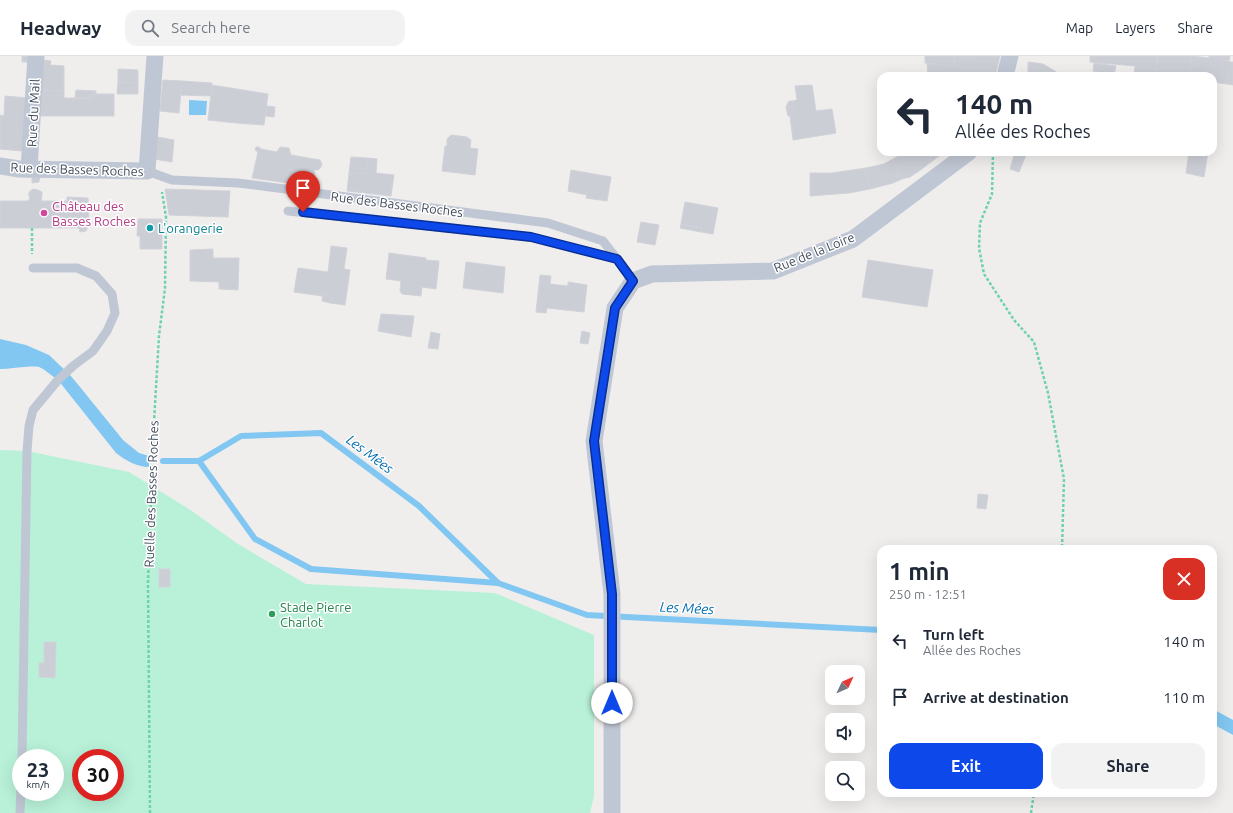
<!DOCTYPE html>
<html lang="en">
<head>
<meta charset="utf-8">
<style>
	body { margin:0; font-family:Ubuntu,sans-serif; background:#f2f2f3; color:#1f2937; height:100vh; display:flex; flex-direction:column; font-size:15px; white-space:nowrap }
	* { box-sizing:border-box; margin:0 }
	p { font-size:13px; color:#747a83 }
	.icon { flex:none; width:22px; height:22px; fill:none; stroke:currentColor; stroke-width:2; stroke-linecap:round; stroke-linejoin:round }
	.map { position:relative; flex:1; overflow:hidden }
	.panel { position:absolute; left:877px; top:489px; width:340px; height:252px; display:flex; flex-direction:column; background:#fff; border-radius:12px; box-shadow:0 4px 16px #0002 }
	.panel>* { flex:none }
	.hud { position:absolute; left:877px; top:16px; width:340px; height:84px; border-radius:12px; box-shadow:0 4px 16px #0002; background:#fff; color:#1f2937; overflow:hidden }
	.needle { width:26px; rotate:46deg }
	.tools { position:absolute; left:825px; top:609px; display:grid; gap:8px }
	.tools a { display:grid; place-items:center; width:40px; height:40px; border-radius:8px; background:#fff; box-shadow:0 4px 16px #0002; font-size:20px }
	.speed { position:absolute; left:12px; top:693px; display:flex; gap:8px; font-size:20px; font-weight:700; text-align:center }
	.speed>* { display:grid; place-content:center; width:52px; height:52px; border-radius:50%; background:#fff; box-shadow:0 4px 16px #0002; line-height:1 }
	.speed small { font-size:10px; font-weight:400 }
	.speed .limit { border:6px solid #d22; background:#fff; color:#111 }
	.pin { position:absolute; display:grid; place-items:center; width:34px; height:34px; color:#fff; margin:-41px -17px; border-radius:50% 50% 50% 0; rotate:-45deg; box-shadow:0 0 4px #0007 }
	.pin .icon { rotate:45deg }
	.me { position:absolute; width:44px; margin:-22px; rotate:0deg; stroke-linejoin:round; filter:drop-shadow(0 0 3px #0008) }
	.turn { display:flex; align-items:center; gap:14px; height:84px; padding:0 12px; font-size:18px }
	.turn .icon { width:52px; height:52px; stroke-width:2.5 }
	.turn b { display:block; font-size:28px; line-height:34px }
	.round { display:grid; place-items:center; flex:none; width:42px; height:42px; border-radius:12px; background:#f2f2f3 }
	.overview { display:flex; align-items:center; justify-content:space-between; height:68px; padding:0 12px }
	h1 { font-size:24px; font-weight:700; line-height:30px }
	.cta { display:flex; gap:8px; margin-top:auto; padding:8px 12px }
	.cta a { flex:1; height:46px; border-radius:12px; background:#0d48ea; color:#fff; font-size:16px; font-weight:700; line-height:46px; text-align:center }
	.cta a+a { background:#f2f2f3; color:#1f2937 }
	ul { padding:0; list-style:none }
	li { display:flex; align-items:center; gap:12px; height:56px; padding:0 12px }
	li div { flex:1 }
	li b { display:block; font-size:15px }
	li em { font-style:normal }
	header { display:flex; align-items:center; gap:24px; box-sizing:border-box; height:56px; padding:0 20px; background:#fff; border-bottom:1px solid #e0e1e3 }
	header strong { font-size:19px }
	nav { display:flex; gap:22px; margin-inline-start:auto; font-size:14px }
	.search { width:280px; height:36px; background:#f2f2f3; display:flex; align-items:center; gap:10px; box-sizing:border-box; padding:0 14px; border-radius:12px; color:#747a83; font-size:15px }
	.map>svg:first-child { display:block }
</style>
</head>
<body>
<header>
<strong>Headway</strong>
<div class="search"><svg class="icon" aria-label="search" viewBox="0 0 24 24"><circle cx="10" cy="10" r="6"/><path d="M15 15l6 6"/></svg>Search here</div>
<nav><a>Map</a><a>Layers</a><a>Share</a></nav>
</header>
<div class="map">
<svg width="1233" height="757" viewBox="0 0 1233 757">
	<rect width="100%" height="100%" fill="#f0eeed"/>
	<path fill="#b8f1d8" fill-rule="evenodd" d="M0 394 27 395 129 416 189 453 238 488 306 528 495 537 594 579V740L590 757H0ZM21 702H55V736H21ZM81 702H115V736H81Z"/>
	<g fill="#82c7f1">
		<path d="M189 44 207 45 206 59H189Z"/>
		<path d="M0 283 26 289 49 299 70 319 80 331 123 384 139 397 149 400V411C137 411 125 404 116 397L58 324C52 320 46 314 39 311 33 309 9 313 0 313Z"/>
		<path d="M1213 653 1233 664V679L1213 668Z"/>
	</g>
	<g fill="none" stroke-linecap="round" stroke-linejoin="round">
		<g stroke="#82c7f1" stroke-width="6">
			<path d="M163 405H199L241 380 321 377 419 450 498 527 587 559 881 574"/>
			<path d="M199 405 255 483 311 513 498 527"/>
		</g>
	</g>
	<g fill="#ccced6" stroke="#d1d2d9">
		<rect x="22" y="0" width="9" height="6"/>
		<path d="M925 0H975L974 4 956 0 953 10 925 7Z"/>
		<path d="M956 0 974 4 975 0H1000L995 20H928L927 7 953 10Z"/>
		<path d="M1090 0H1158L1156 13 1135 10 1090 6Z"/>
		<path d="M1158 0H1192L1189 20H1155Z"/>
		<path d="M1192 0 1209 2V0H1223L1222 4 1231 6 1227 28 1213 26V20H1189Z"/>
		<path d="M1223 0H1230L1229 5 1222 4Z"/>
		<path d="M42 4 51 5 50 9 64 10V35L40 34Z"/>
		<path d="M1028 6 1043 8 1063 20H1028Z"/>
		<path d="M1231 6H1233V29L1227 28Z"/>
		<path d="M1094 7 1116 10 1114 19 1093 15Z"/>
		<path d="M1135 10 1156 13 1155 20H1134Z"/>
		<path d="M118 13 138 14V27L118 26Z"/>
		<path d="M163 24 182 25 179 57 160 55Z"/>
		<path d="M182 25 212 27V40L180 39Z"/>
		<path d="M118 26 138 27V38H117Z"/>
		<path d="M212 29 268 38 264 69 236 67 208 64Z"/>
		<path d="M812 29 816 55 832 53 836 77 793 84 790 60H788L786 51H794L793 45 797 44 795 30Z"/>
		<path d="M40 34 64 35V42H92V38H114V60H39Z"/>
		<path d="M76 34 96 35V38H92V42H75Z"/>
		<path d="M5 40 28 42 26 88 21 95 0 93V59L4 60Z"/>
		<path d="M789 45H793L794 51H786Z"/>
		<path d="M267 50 275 51 274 61 265 60Z"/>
		<path d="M451 79 467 81 471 84 470 92 478 93 475 119 442 115 445 90H447V83Z"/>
		<path d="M157 81 174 84 172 106 154 103Z"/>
		<path d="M256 91H259L261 93 277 96 280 91 289 92 291 99 320 104 322 108 321 111 318 114H314L316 131 252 122 258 96 255 94Z"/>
		<path d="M905 96H942L943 97 919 115 910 121 902 123 893 103Z"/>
		<path d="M1015 96 1026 99 1019 116 1010 113Z"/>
		<path d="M1189 96H1208L1204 121 1186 117Z"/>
		<path d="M351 101 368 102 366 118 349 117Z"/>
		<path d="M368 102 377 103 376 117 394 119 391 140 347 135 349 117 366 118Z"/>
		<path d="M893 103 902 123 893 127 870 133 866 112 884 108Z"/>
		<path d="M866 112 870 133 849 137 810 140V117H832Z"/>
		<path d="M571 114 611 121 607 145 586 142 587 139 568 135Z"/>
		<path d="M32 121H40L39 126 32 127Z"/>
		<path d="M33 133 38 134 42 136V139L41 145H67V141L88 142 89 168 86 175 80 176 79 172H0V145H28L30 142 29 140V136Z"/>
		<path d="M165 133 230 135 228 161 169 159Z"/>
		<path d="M685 146 718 152 713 178 701 176V172L681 168Z"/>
		<path d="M138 163H162V193H140V180H137Z"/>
		<path d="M641 166 659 169 655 189 637 186Z"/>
		<path d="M681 168 701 172V176L680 172Z"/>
		<path d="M331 190 347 192 344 213 350 214 345 249 330 247 331 239 323 238 322 240 294 236 298 212 328 216Z"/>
		<path d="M213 193V202H239L238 234 219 233V226L190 225V194Z"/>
		<path d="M389 197 426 202V204L439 205 436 233 422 231 421 240 402 238 400 235 401 225 386 223Z"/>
		<path d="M868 204 933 214 927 251 862 241Z"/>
		<path d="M466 206 505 211 503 237 463 232Z"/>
		<path d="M540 219 551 220 550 228 568 230V226L587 229 584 256 547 252 546 257 536 256Z"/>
		<path d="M323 238 331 239 330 247 322 245Z"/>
		<path d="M381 258 414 260 411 281 378 275Z"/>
		<path d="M582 275 590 277 588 288 580 287Z"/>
		<path d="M431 276 440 278 438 293 428 292Z"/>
		<path d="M978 438 988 439 986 453 977 452Z"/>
		<rect x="159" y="513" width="11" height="18"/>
		<path d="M44 586H56L55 622 39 621V607H44Z"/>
	</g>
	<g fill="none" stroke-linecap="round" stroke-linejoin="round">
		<g stroke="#6ed1b1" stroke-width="2.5" stroke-dasharray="3 2" stroke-linecap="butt">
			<path d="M993 96 992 138 980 167 979 192 984 218 1014 264 1034 286 1048 337 1064 423 1062 493"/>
			<path d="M32 172V198"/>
			<path d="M150 757 148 527 153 383 159 280 165 232 166 161 162 136"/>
			<path d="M1031 757 1034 737"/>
		</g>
		<g stroke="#c0c7d4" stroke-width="9">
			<path d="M147 115 172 124 238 127 548 167 603 185 617 203"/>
			<path d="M288 155 531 181 617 203 633 225"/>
			<path d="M22 702 27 395 29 370 33 354 58 324 73 310 93 295 107 275 115 257 112 238 96 220 77 212H33"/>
			<path d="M20 757 21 731"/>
		</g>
		<g stroke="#c0c7d4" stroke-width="17">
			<path d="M1005 20 1010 0"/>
			<path d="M0 110 19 113 147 115 155 0"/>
			<path d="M29 113 36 0"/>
			<path d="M612 757V538L594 385 615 252 633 225 652 218 773 215 853 183 969 96"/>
		</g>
	</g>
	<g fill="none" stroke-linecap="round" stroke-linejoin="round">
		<g stroke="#082f98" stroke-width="10">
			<path id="route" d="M303 156 531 181 617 203 633 225 615 252 594 385 612 538V647"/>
		</g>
		<use href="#route" stroke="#0d48ea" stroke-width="7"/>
	</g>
	<circle fill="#d1479c" stroke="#fff" stroke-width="1.5" cx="44" cy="157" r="4"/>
	<circle fill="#0f9aa8" stroke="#fff" stroke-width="1.5" cx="150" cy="172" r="4"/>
	<circle fill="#2e9e5b" stroke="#fff" stroke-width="1.5" cx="272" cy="558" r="4"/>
	<g text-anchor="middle" stroke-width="3" stroke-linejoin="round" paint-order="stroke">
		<g font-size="13" fill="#444d5c" stroke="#fff">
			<text transform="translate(33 57) rotate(-87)" y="5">Rue du Mail</text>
			<text transform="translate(77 113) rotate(2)" y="5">Rue des Basses Roches</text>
			<text transform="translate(397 148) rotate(7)" y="5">Rue des Basses Roches</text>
			<text transform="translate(814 196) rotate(-22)" y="5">Rue de la Loire</text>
			<text transform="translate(151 438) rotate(-88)" y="5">Ruelle des Basses Roches</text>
		</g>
		<g font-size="13" fill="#b23c85" stroke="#fff" text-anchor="start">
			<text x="52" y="155">Château des<tspan x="52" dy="15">Basses Roches</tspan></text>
		</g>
		<g font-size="13" fill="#0d838f" stroke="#fff" text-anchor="start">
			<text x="158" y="177">L'orangerie</text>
		</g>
		<g font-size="13" fill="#27864d" stroke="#fff" text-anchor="start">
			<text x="280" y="556">Stade Pierre<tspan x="280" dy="15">Charlot</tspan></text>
		</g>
		<g font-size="14" font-style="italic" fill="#036eb0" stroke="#fff">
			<text transform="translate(370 398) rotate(37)" y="5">Les Mées</text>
			<text transform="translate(687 552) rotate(3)" y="5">Les Mées</text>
		</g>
	</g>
</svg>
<div class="tools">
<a><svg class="needle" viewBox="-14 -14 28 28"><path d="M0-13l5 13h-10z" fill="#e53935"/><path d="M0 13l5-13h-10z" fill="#747a83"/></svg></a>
<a><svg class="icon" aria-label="sound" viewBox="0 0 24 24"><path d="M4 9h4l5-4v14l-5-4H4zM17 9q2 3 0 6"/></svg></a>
<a><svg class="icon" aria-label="search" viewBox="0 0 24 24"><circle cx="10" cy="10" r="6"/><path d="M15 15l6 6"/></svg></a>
</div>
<div class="speed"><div>23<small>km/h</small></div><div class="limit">30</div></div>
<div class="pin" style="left:303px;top:156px;background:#d93025"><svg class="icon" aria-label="arrive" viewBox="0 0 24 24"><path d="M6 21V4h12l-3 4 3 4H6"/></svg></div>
<svg class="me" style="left:612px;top:647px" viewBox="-20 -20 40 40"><circle r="19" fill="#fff"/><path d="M0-13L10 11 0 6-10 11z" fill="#0d48ea"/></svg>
<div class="hud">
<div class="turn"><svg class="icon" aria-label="left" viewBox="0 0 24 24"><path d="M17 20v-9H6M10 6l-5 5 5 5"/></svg><div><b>140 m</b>Allée des Roches</div></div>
</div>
<section class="panel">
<div class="overview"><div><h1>1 min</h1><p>250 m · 12:51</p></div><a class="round" style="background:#d93025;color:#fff"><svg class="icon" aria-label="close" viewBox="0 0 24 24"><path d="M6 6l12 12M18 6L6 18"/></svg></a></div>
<ul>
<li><svg class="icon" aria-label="left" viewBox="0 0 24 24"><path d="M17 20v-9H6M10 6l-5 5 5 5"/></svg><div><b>Turn left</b><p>Allée des Roches</p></div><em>140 m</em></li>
<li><svg class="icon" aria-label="arrive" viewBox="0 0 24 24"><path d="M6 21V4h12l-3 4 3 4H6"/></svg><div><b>Arrive at destination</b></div><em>110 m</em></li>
</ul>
<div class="cta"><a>Exit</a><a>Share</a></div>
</section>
</div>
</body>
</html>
